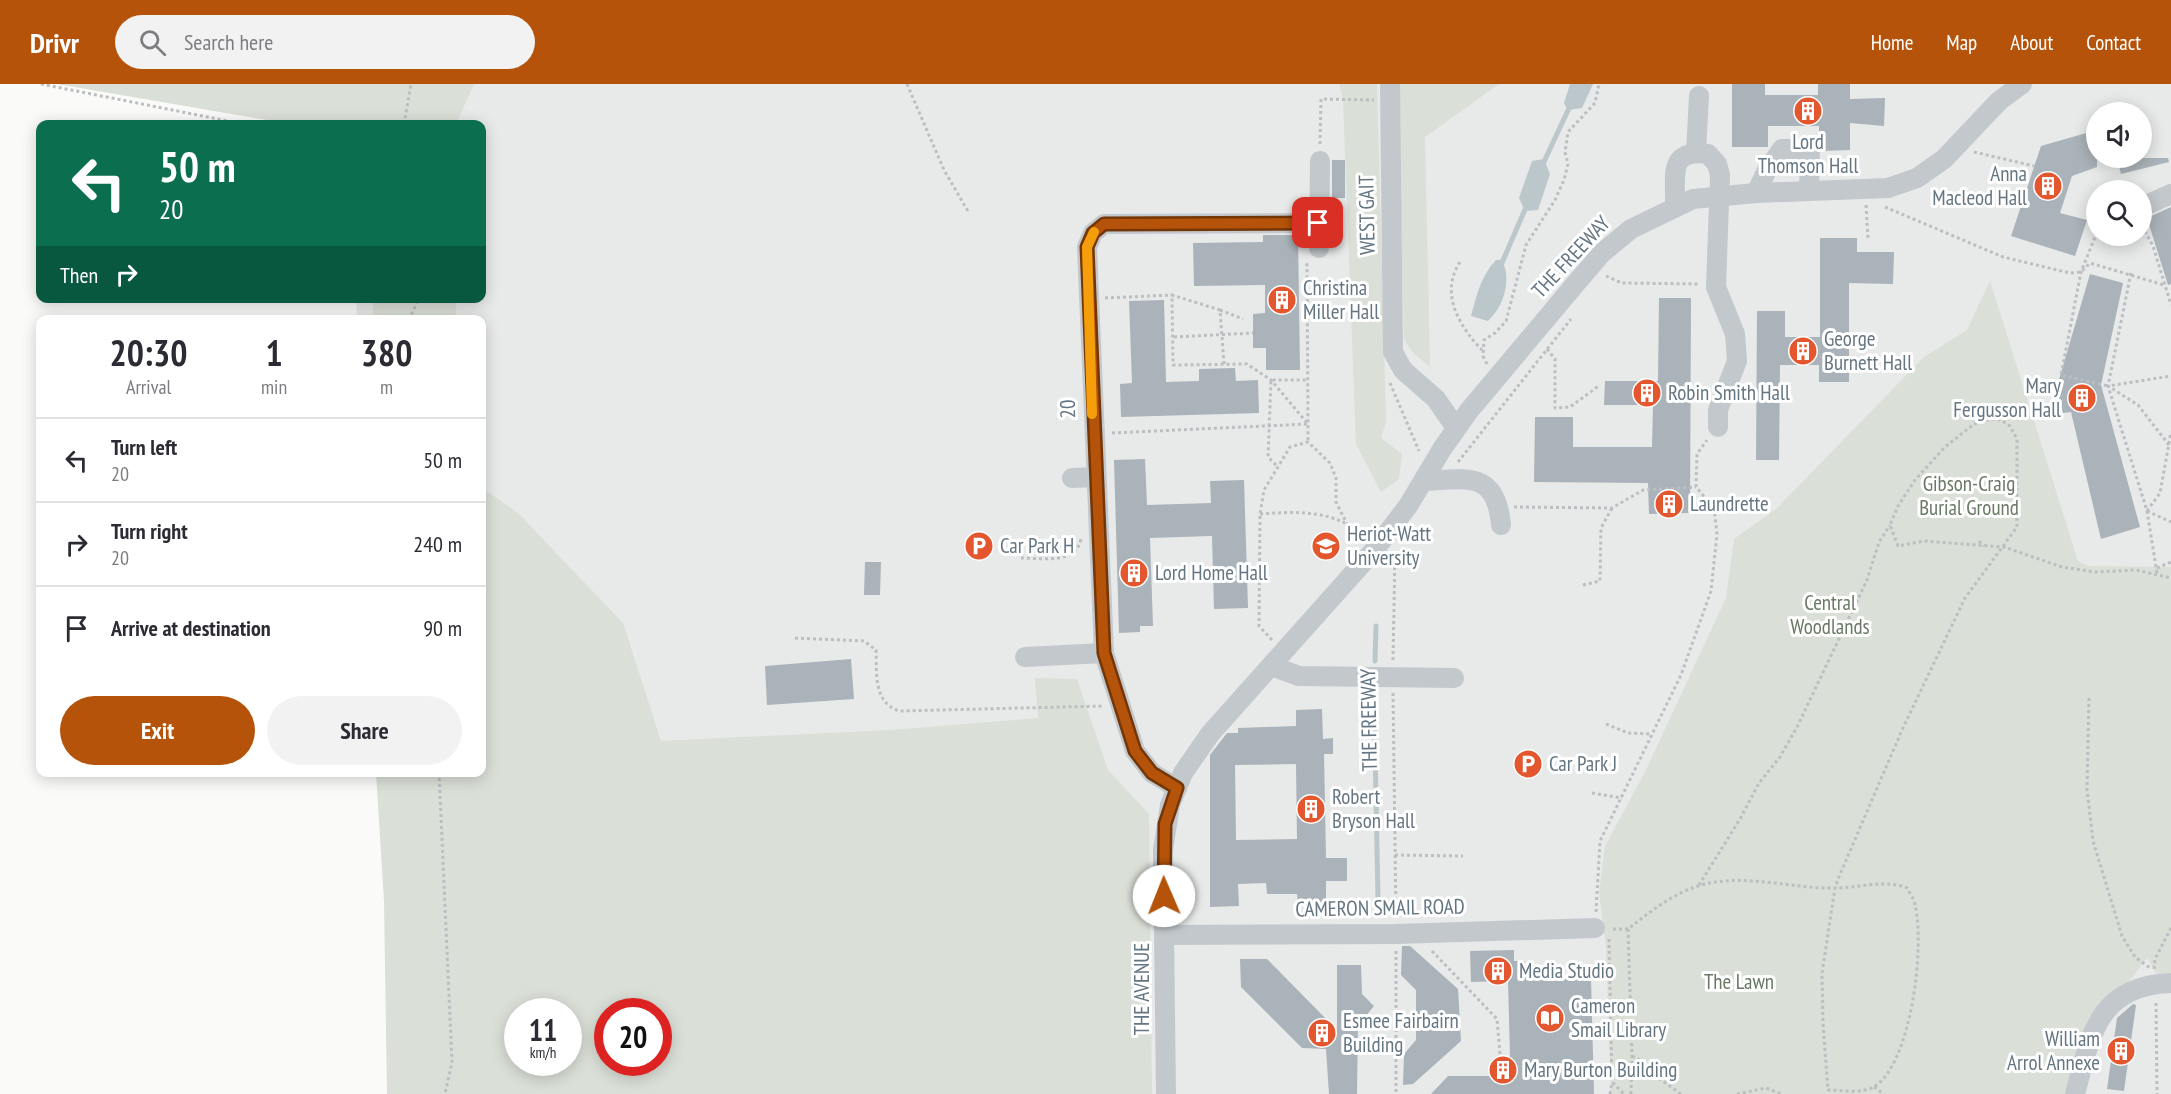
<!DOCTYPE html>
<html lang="en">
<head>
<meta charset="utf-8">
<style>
	body { margin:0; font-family:"PT Sans Narrow",sans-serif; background:#f2f2f3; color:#2b2b33; height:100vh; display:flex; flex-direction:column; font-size:22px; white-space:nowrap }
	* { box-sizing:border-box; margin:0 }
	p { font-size:20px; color:#7c7c81 }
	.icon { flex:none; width:33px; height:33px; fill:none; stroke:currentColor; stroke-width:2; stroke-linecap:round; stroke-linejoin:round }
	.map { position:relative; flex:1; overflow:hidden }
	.drawer { position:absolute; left:36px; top:231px; width:450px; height:462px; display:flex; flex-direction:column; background:#fff; border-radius:12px; box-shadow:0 3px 15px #0003 }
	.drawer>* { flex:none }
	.top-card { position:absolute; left:36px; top:36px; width:450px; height:183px; border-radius:12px; box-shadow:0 3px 15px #0003; background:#0b6e4f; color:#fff; overflow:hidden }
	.buttons { position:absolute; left:2086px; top:18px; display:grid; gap:12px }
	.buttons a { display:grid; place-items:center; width:66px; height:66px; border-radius:50%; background:#fff; box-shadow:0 3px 15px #0003; font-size:30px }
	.speed { position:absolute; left:504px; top:914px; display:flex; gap:12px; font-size:30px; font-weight:700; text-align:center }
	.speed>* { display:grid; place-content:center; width:78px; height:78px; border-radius:50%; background:#fff; box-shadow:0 3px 15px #0003; line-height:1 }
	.speed small { font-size:15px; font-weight:400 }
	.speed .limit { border:9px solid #d22; background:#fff; color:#111 }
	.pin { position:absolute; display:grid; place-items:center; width:51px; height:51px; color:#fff; margin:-26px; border-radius:12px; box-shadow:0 3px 9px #0006 }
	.me { position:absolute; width:66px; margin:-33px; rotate:359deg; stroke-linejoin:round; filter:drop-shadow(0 0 4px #0008) }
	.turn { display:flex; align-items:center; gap:21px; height:126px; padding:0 24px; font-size:27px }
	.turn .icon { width:78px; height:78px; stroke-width:2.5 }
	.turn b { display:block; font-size:42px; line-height:51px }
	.then { display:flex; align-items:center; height:57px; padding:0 24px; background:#0003; gap:12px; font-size:22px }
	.eta { display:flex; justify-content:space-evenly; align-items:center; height:102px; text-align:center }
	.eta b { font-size:36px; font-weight:700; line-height:42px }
	.primary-button { display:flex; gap:12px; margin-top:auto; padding:12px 24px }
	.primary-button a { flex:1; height:69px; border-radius:36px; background:#b45309; color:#fff; font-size:24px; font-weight:700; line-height:69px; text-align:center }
	.primary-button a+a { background:#f2f2f3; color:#2b2b33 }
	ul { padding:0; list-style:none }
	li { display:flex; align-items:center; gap:18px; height:84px; padding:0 24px; border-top:2px solid #e1e1e2 }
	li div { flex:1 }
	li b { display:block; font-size:22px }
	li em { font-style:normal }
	header { display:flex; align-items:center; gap:36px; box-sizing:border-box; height:84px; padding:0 30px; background:#b45309; color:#fff }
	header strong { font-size:28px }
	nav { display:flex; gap:33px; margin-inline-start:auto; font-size:21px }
	.search { width:420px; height:54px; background:#f2f2f3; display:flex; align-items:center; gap:15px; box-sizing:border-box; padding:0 21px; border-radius:33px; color:#7c7c81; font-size:22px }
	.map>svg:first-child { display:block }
</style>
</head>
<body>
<header>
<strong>Drivr</strong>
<div class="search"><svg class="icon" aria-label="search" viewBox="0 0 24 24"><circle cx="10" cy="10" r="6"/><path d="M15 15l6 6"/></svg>Search here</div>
<nav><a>Home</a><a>Map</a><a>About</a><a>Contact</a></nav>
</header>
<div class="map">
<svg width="2171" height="1010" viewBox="0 0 2171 1010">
	<rect width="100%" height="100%" fill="#fafaf8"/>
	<path fill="#e8e9e9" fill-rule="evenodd" d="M344 0H2171V1010H398L482 688V236L357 235 356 215 482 214V40H346ZM2097 28H2142V74H2097ZM2097 106H2142V152H2097ZM518 927H568V978H518ZM608 927H658V978H608Z"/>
	<g fill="#dadfd7" fill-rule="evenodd">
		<path d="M57 0H474L456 40H290Z"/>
		<path d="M1339 0H1377L1386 338 1381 354 1402 370 1399 395 1381 408 1356 360 1343 16Z"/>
		<path d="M1398 0H1499L1425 53 1430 283 1414 270 1404 255Z"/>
		<path d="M1990 197 2078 477 2088 482 2171 483V890H2157L2147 874 2117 913 2074 1010H1611L1606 862 1599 809 1605 762 1645 688 1726 514 1734 455 1776 425 1924 273 1967 246Z"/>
		<rect x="373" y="215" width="83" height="20"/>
		<path d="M482 404 518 429 623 539 661 657 892 646 1038 634 1035 594 1077 595 1108 686 1149 730 1152 1010H387L384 817 376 689 482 688ZM518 927H568V978H518ZM608 927H658V978H608Z"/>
	</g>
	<g fill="#bbc7cb">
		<path d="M1570 0H1593L1582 24 1568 26 1564 19Z"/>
		<path d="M1544 75 1550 90 1538 126 1525 127 1519 114 1532 77Z"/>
		<path d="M1496 176H1502C1512 196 1504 222 1488 237L1471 232C1477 210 1481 192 1496 176Z"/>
	</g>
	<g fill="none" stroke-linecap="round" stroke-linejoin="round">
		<g stroke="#bbc7cb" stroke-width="5">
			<path d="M1542 82 1570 22"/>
			<path d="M1501 181 1527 121"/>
			<path d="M1375 577 1376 542"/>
			<path d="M1374 613 1378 815"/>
		</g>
	</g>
	<g fill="#aab3b9" fill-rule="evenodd">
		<path d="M1732 0H1765V11H1818V0H1850V15L1885 14 1884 42 1850 39V66L1822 67 1819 57V42H1768V63H1732Z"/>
		<path d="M2097 46V83L2072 92 2060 129 2087 136 2075 172 2011 152 2041 62Z"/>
		<path d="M2117 74H2168L2169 78 2121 90Z"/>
		<rect x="1332" y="76" width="13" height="38"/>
		<path d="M2171 123V200L2168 201 2147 134Z"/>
		<path d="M1263 151H1298L1300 286H1266V264H1253V230L1265 229V201L1194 202 1193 159 1263 158Z"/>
		<path d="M1820 154H1857V168H1894L1893 200 1849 199V298H1819V281H1780L1779 376H1756L1757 227H1785V253H1820Z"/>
		<path d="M2090 190 2123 199 2101 301 2140 443 2101 455 2071 328 2063 329 2055 300 2058 299Z"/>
		<path d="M1659 214H1691L1690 429 1649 430 1648 399 1534 398 1535 333H1573V363H1652L1653 321H1604L1605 297H1658Z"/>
		<path d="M1164 216 1166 298 1199 297V285L1235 284 1236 297 1258 296 1259 329 1121 333 1120 300 1132 299 1129 217Z"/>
		<path d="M1145 375 1147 421 1211 419 1210 397 1244 396 1248 524 1214 525 1212 452 1150 454 1153 542H1140V548L1119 549 1114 376Z"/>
		<path d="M865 478H881L880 511H864Z"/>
		<path d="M851 575 854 615 767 621 765 582Z"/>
		<path d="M1322 625 1323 655 1333 654V670H1324L1326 774H1347V797H1326V821L1298 822 1297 810H1267L1266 799 1238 800 1239 822 1210 823V671L1227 649H1238V644L1296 642V626ZM1296 680 1297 755 1236 756 1235 681Z"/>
		<path d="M1402 862H1410L1458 905 1461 957 1413 1000 1403 1001 1404 970 1416 956V906L1401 891Z"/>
		<path d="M1514 866V877H1525L1526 896 1591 894 1594 1010H1431L1448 992H1491L1510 972 1508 897 1471 898 1470 867Z"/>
		<path d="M1240 875H1267L1337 946V881H1361L1362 910 1374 922 1365 933 1358 934 1357 1010H1329L1326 965 1302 964 1241 903Z"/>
		<path d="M2133 920 2136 921 2124 1007 2107 1005 2117 934Z"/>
	</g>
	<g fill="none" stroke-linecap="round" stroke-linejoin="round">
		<g stroke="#bbbfc2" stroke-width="3" stroke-dasharray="3 3" stroke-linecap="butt">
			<path d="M41 0 243 40"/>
			<path d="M907 0 944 86 969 129"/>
			<path d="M404 40 411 0"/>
			<path d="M1320 60 1321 15 1374 16"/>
			<path d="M1974 68 2034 82"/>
			<path d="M1866 121 1868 154"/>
			<path d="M1885 123 2003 173 2070 189 2081 188 2090 179 2164 201"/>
			<path d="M2142 142 2153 162 2171 221"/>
			<path d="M2097 148 2081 188 2061 291 2108 302"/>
			<path d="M1460 178C1439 210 1460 243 1482 266"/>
			<path d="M2131 189 2108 302 2147 427 2157 489"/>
			<path d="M1606 192 1622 199 1700 200"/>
			<path d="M1105 214 1172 211"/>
			<path d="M1220 226 1243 235"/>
			<path d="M409 236 419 214"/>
			<path d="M1174 253 1253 249"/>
			<path d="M1547 265 1555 275V324L1570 323 1600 301"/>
			<path d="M1224 280 1220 226 1172 211 1173 281 1247 280 1271 296 1308 340V358"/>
			<path d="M1487 280 1483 272 1484 256 1495 249 1506 237 1526 161 1555 116 1564 96 1568 80 1565 68 1568 48 1595 19 1599 0"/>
			<path d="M1390 299 1419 367"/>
			<path d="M1112 349 1308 340 1307 177"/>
			<path d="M2169 361 2138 321 2108 302 2171 292"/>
			<path d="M1458 378 1571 235"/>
			<path d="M1276 381 1268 373 1271 296H1307"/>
			<path d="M1514 423 1612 424 1643 406 1696 403"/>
			<path d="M2147 427 2160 409 2171 348"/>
			<path d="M2147 427 2171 438"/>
			<path d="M1260 430C1291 428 1317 426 1345 439"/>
			<path d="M1979 457 1984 462"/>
			<path d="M1021 474C1041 474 1076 481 1081 455"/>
			<path d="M2157 484 2171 478"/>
			<path d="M1583 501 1600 497 1601 444 1612 424"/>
			<path d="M795 554 864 557 876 566C877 590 873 618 899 627L1104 622"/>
			<path d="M1272 556 1259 542 1260 430 1264 406 1290 363 1308 358 1330 379 1336 394V418L1347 440 1363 453"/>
			<path d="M1393 576 1395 469"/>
			<path d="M1393 609 1396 834"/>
			<path d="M2089 614 2087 705 2093 757 2122 852 2135 873 2150 884"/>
			<path d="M1606 640 1628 649 1652 650"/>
			<path d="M439 688 452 978 445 1010"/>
			<path d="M1592 709 1622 714"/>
			<path d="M1395 771 1463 772"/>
			<path d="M1699 801 1740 735 1759 699 1780 673 1797 643 1867 496 1879 458 1890 441"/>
			<path d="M1596 828 1600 757 1681 591 1711 507 1717 450 1714 424 1696 403 1697 370 1707 356"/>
			<path d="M1613 845H1628"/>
			<path d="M1609 855 1612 998 1624 1010"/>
			<path d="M1396 867V1010"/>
			<path d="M1432 867 1497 935 1501 981"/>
			<path d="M2154 885 2155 875 2171 844"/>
			<path d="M2156 919 2157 1010"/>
			<path d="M1632 972 1647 979 1657 993 1681 1010"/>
			<path d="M1874 1003 1884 1010"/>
			<path d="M1610 1010 1612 998"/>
			<path d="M1631 1010 1632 972 1628 845C1650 828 1672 810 1698 802 1743 788 1790 805 1835 804 1859 804 1885 795 1907 804 1910 809 1914 815 1915 821 1925 861 1912 979 1874 1003 1862 1010 1841 1006 1828 1006L1823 939 1822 889 1835 804 1838 795 1902 646 1965 514 2017 443V355L2010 342 2001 336 1991 335 1974 340 1945 363 1915 396 1898 422 1890 441 1898 462 1924 457 2004 463 2062 483 2095 488 2136 486 2171 494"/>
			<path d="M1737 1010 1766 1004 1782 1010"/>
		</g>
		<g stroke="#c3c8cc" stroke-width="20">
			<path d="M1390 0 1393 268 1403 286 1436 315 1456 344"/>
			<path d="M1696 69 1699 12"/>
			<path d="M1756 109 1767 86 1782 65H1810L1809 107"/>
			<path d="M1675 121C1676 91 1667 65 1708 70L1717 80 1720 91 1716 203 1735 250 1737 277 1718 326V343"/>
			<path d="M2142 123 2171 110"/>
			<path d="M1319 164 1320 77"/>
			<path d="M1072 394 1096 393"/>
			<path d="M1423 397C1467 395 1496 386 1501 441"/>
			<path d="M1025 573 1104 569"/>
			<path d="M1271 582 1299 592 1454 594"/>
			<path d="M1177 704 1152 689 1135 667 1104 569 1087 163 1093 149 1104 140 1318 139"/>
			<path d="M1165 851 1396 850 1595 844"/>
			<path d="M1166 1010 1163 766 1170 721 1183 689 1210 650 1376 464 1408 422 1442 365 1468 328 1577 198 1602 169 1631 145 1693 115 1756 109 1888 104 1917 94 1944 75 1999 17 2022 0"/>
			<path d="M2075 1010C2091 951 2097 902 2171 899"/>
		</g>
	</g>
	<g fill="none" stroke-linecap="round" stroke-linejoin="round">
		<g stroke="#753606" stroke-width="15">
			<path id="route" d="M1164 812 1165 740 1177 704 1152 689 1135 667 1104 569 1087 163 1093 149 1104 140 1318 139"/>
		</g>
		<use href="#route" stroke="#b45309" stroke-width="10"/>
		<path stroke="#f59e0b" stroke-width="10" d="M1092 330 1087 163 1094 148"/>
	</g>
	<defs>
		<g id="building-disc" transform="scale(1.5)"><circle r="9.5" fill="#e4572e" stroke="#fff"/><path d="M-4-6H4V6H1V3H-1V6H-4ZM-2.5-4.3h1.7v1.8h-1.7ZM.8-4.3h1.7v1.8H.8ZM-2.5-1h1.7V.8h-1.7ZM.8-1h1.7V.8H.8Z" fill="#fff"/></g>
		<g id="parking-disc" transform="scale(1.5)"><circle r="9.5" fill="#e4572e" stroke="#fff"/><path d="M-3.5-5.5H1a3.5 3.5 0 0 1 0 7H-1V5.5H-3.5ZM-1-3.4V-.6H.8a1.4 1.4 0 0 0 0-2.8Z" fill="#fff"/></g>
		<g id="university-disc" transform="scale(1.5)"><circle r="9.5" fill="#e4572e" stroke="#fff"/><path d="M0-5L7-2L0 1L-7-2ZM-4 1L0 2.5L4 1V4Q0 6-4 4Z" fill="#fff"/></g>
		<g id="library-disc" transform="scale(1.5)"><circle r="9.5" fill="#e4572e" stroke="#fff"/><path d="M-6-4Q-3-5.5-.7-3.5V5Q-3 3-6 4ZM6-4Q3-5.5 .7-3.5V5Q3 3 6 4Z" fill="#fff"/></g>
	</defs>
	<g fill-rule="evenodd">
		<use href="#building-disc" x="1808" y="27"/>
		<use href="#building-disc" x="2048" y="102"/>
		<use href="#building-disc" x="1282" y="216"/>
		<use href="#building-disc" x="1803" y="267"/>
		<use href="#building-disc" x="1647" y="309"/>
		<use href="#building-disc" x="2082" y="314"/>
		<use href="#building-disc" x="1669" y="420"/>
		<use href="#parking-disc" x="979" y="462"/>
		<use href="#university-disc" x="1326" y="462"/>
		<use href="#building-disc" x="1134" y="489"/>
		<use href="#parking-disc" x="1528" y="680"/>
		<use href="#building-disc" x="1311" y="725"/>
		<use href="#building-disc" x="1498" y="887"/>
		<use href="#library-disc" x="1550" y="934"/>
		<use href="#building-disc" x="1322" y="949"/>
		<use href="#building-disc" x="2121" y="967"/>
		<use href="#building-disc" x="1503" y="986"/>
	</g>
	<g text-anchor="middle" stroke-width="6" stroke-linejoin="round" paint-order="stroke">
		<g font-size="21" fill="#657683" stroke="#fff" text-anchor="start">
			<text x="1808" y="65" text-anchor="middle">Lord<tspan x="1808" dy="24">Thomson Hall</tspan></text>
			<text x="2027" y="97" text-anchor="end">Anna<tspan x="2027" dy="24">Macleod Hall</tspan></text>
			<text x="1303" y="211">Christina<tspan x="1303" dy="24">Miller Hall</tspan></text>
			<text x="1824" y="262">George<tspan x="1824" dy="24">Burnett Hall</tspan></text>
			<text x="2061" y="309" text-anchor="end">Mary<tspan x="2061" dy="24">Fergusson Hall</tspan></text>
			<text x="1668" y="316">Robin Smith Hall</text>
			<text x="1690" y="427">Laundrette</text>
			<text x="1347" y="457">Heriot-Watt<tspan x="1347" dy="24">University</tspan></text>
			<text x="1000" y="469">Car Park H</text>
			<text x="1155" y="496">Lord Home Hall</text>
			<text x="1549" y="687">Car Park J</text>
			<text x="1332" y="720">Robert<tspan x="1332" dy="24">Bryson Hall</tspan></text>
			<text x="1519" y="894">Media Studio</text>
			<text x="1571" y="929">Cameron<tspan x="1571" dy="24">Smail Library</tspan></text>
			<text x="1343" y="944">Esmee Fairbairn<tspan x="1343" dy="24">Building</tspan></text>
			<text x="2100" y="962" text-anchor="end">William<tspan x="2100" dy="24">Arrol Annexe</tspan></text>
			<text x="1524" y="993">Mary Burton Building</text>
		</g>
		<g font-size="21" fill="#657683" stroke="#fff">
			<text transform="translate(1367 131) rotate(-91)" y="7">WEST GAIT</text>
			<text transform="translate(1571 173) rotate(-47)" y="7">THE FREEWAY</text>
			<text transform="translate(1068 325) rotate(-92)" y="7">20</text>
			<text transform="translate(1369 636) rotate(-91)" y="7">THE FREEWAY</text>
			<text transform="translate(1380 824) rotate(-1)" y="7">CAMERON SMAIL ROAD</text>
			<text transform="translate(1142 905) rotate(-90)" y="7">THE AVENUE</text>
		</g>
		<g font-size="21" fill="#687a64" stroke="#fff">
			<text x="1969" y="407">Gibson-Craig<tspan x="1969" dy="24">Burial Ground</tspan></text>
			<text x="1830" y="526">Central<tspan x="1830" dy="24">Woodlands</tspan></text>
			<text x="1739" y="905">The Lawn</text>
		</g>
	</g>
</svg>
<div class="buttons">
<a><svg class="icon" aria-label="sound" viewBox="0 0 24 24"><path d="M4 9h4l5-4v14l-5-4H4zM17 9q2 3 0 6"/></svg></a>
<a><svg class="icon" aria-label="search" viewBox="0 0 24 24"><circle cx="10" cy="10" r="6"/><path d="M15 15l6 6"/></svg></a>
</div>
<div class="speed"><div>11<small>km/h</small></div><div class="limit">20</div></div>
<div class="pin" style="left:1318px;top:139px;background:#d93025"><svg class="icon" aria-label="arrive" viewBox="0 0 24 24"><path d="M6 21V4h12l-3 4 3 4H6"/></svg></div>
<svg class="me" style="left:1164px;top:812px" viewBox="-20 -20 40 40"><circle r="19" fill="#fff"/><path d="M0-13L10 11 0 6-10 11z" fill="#b45309"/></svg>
<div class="top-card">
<div class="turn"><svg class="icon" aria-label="left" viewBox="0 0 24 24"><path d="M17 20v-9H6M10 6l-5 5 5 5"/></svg><div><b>50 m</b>20</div></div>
<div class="then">Then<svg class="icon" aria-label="right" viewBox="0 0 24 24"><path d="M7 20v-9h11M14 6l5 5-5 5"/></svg></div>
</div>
<section class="drawer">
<div class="eta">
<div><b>20:30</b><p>Arrival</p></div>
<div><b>1</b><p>min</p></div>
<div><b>380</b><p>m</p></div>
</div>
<ul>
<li><svg class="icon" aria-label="left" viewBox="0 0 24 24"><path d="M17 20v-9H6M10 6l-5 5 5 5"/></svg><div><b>Turn left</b><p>20</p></div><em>50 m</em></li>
<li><svg class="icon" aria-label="right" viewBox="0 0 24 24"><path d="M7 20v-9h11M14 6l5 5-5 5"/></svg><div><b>Turn right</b><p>20</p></div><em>240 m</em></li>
<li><svg class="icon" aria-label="arrive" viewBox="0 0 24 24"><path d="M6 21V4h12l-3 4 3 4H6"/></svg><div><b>Arrive at destination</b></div><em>90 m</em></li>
</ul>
<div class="primary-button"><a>Exit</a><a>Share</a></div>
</section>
</div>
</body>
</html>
